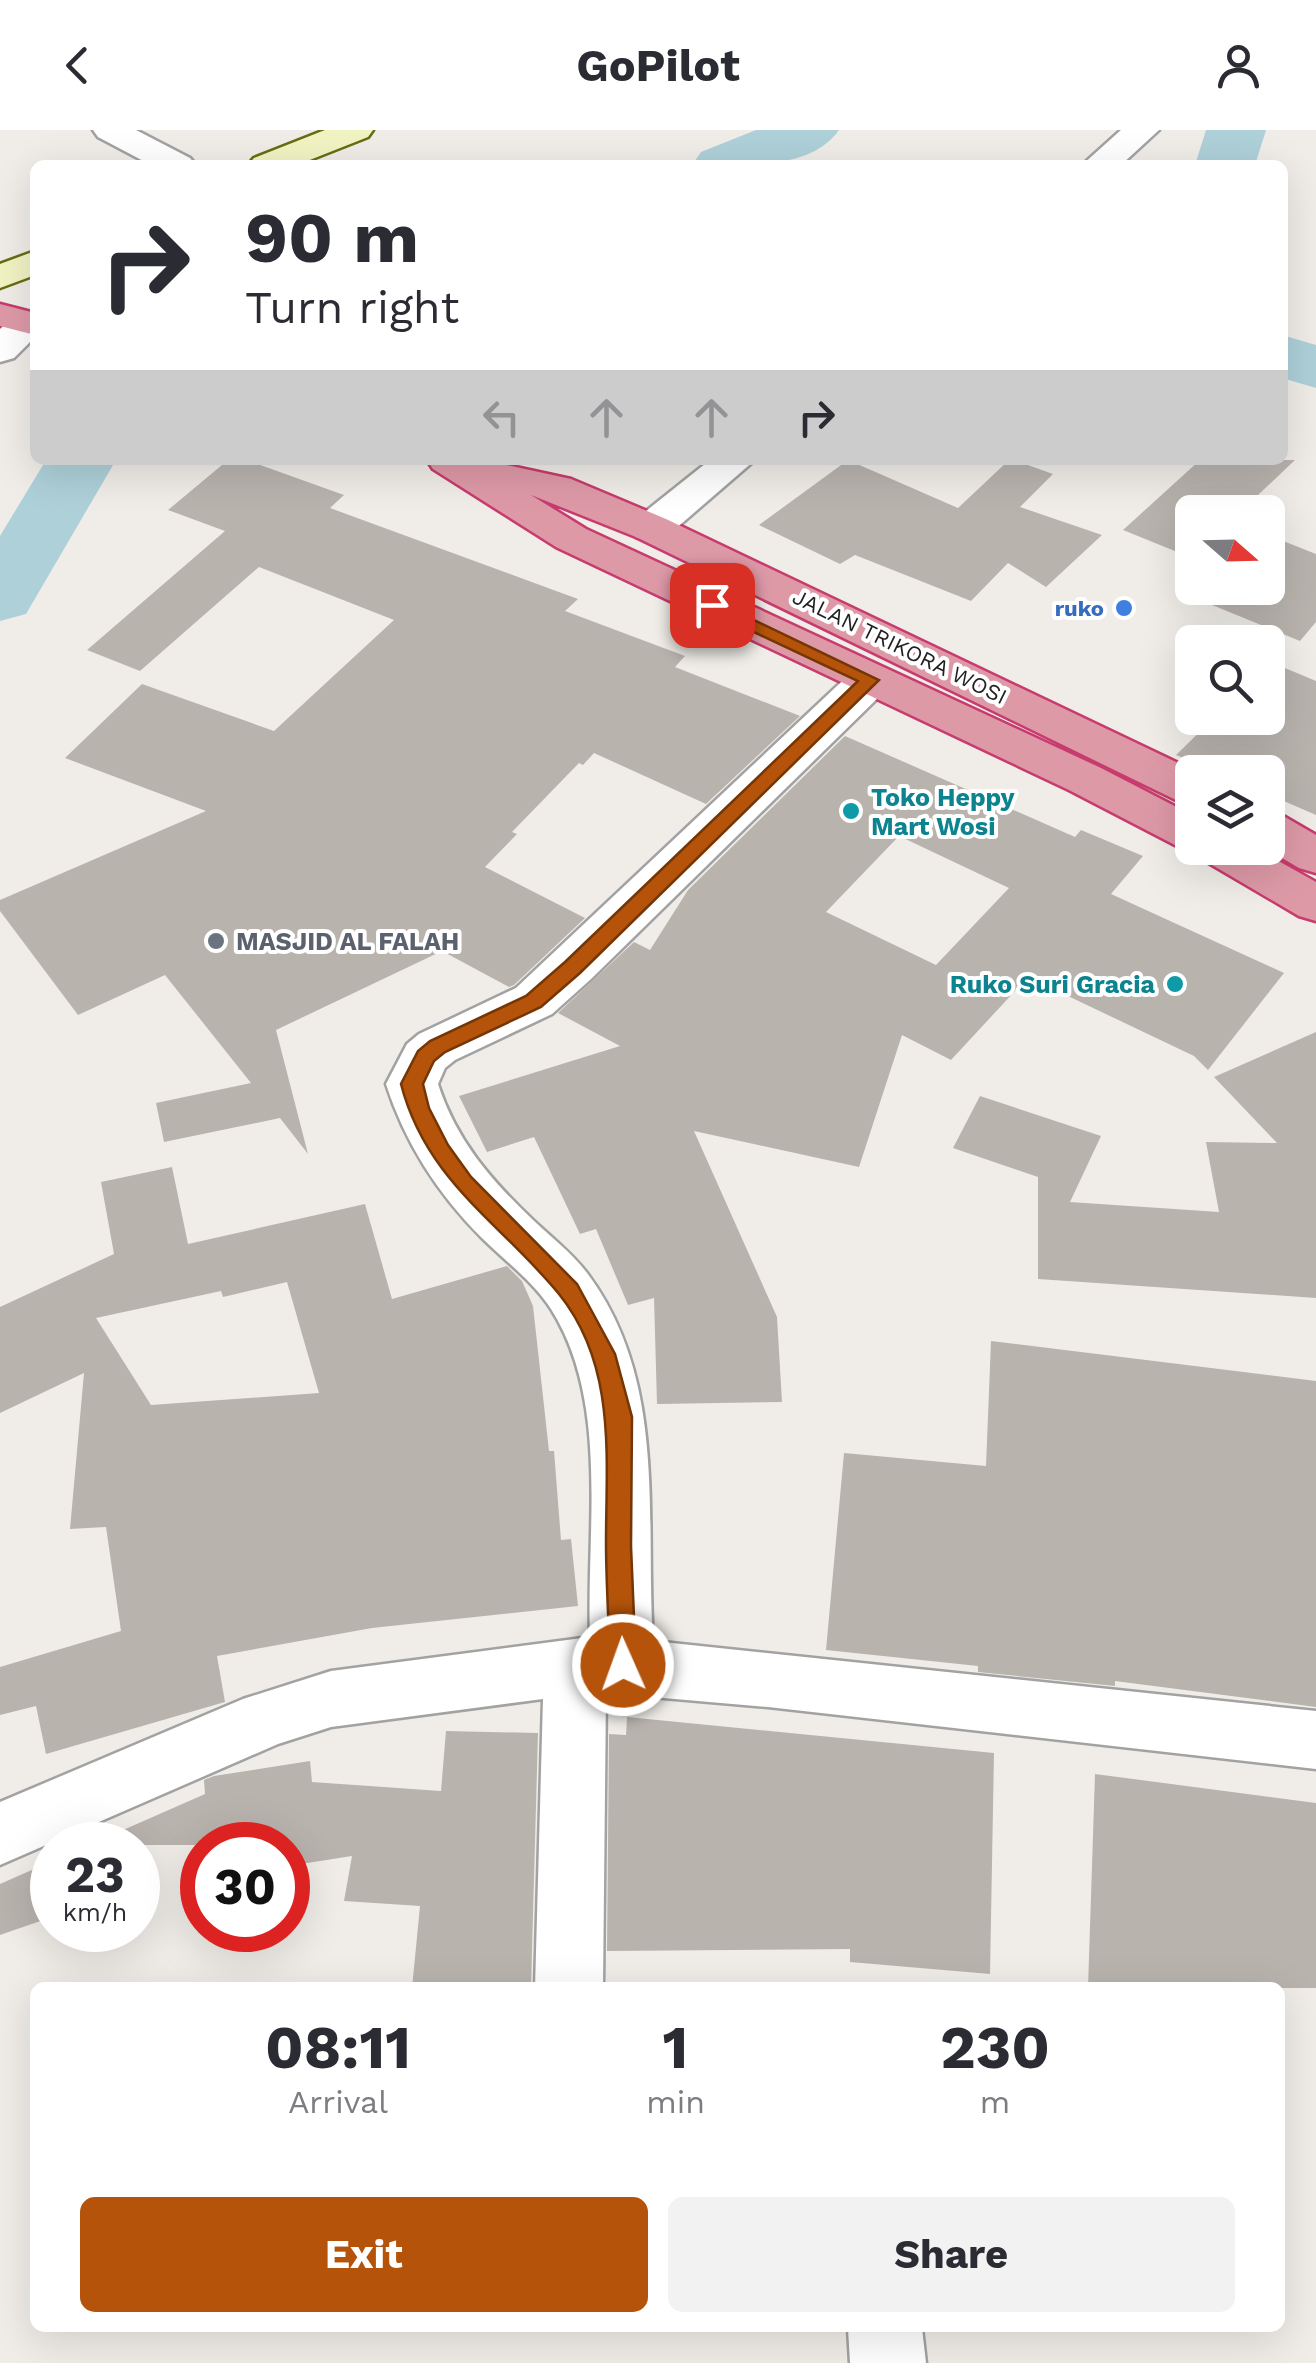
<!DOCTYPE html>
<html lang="en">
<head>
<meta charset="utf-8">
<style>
	body { margin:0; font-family:"Work Sans",sans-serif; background:#f2f2f3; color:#2b2b33; height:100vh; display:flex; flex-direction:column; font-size:38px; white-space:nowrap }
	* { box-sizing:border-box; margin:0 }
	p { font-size:32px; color:#7c7c81 }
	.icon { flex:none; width:55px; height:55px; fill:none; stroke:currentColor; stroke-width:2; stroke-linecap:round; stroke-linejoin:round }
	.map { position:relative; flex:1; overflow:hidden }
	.side { position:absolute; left:30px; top:1852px; width:1255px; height:350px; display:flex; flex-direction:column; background:#fff; border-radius:15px; box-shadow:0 10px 40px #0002 }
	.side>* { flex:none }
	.banner { position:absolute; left:30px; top:30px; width:1258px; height:305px; border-radius:15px; box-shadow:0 10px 40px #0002; background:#fff; color:#2b2b33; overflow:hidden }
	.needle { width:65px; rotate:110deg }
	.fabs { position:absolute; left:1175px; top:365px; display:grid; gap:20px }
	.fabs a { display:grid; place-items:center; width:110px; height:110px; border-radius:15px; background:#fff; box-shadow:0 10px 40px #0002; font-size:50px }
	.speed { position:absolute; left:30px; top:1692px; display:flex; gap:20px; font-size:50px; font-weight:700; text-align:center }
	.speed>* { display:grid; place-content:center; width:130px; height:130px; border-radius:50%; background:#fff; box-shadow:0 10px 40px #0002; line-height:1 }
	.speed small { font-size:25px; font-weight:400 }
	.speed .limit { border:15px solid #d22; background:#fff; color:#111 }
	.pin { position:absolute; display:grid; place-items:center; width:85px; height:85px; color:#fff; margin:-42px; border-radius:20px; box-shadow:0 5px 15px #0006 }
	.me { position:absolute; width:110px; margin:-55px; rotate:358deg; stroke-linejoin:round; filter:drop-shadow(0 0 8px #0008) }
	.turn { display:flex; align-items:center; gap:35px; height:210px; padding:0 50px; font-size:45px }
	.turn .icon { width:130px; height:130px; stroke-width:2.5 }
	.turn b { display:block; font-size:70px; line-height:85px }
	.lanes { display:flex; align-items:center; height:95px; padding:0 50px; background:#0003; justify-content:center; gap:50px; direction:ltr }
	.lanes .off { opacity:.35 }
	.eta { display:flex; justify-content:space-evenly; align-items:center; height:170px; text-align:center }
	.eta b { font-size:60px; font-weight:700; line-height:70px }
	.cta { display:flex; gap:20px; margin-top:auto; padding:20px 50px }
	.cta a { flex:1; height:115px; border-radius:15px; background:#b45309; color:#fff; font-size:40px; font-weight:700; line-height:115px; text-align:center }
	.cta a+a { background:#f2f2f3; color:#2b2b33 }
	header { display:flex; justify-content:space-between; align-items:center; height:130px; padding:0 50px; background:#fff; font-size:45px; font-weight:700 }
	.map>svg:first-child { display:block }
</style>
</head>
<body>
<header><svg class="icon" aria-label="back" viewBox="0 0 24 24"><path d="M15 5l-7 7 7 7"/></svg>GoPilot<svg class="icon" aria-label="person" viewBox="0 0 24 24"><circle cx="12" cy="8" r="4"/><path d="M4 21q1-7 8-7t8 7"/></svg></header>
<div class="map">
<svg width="1316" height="2233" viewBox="0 0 1316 2233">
	<rect width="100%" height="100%" fill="#f0ede8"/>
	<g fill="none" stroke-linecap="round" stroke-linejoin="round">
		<g fill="#aed0d9" fill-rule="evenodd">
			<path d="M756 0H839C810 42 737 35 692 35L701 22Z"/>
			<path d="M1206 0H1266L1255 35H1195Z"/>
			<path d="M1282 205 1316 215V258L1282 248Z"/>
			<path d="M46 330H116L26 484 0 491V406Z"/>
		</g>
	</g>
	<g fill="#b9b3ae" fill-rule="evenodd">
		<path d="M228 330H246L344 365 330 378 578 469 565 481 685 526 675 537 800 586 706 674 594 623 583 635 579 633 512 702 517 704 485 737 585 788 514 855 509 857 442 821 276 900 308 1024 280 988 164 1012 156 973 251 953 165 845 78 885 0 781V770L206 681 65 628 142 554 274 601 394 490 259 437 140 541 87 520 225 401 168 380Z"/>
		<path d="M848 330 958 378 1009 330H1014L1053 344 1020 377 1102 405 1046 457 1008 433 971 471 855 425 840 434 759 395Z"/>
		<path d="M1200 330H1295L1240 382H1192V428L1123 400Z"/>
		<path d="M1268 405 1316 424V492L1300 511 1195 468 1205 458H1268Z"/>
		<path d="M1268 531 1316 551V685L1268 664V642H1217L1176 625 1214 588H1268Z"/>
		<path d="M845 606 1075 707 1081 700 1143 726 1111 764 1284 843 1208 940 1194 926 1028 847 951 930 902 905 859 1037 694 1001 777 1187 782 1272 657 1274 654 1168 628 1175 596 1099 580 1104 534 1007 487 1022 459 966 620 916 558 883 634 812 650 820 688 760ZM899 706 1009 758 936 835 826 782Z"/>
		<path d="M1316 902V1168L1038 1149V1047L953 1018 980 966 1101 1006 1070 1072 1219 1082 1206 1012 1277 1013 1214 947Z"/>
		<path d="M172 1037 188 1114 365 1074 392 1169 507 1136 522 1151 533 1176 549 1321H554L561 1410 571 1409 578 1476 372 1498 217 1526 225 1572 46 1624 36 1576 0 1585V1537L121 1501 106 1397 70 1399 84 1243 0 1283V1177L114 1124 101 1052ZM287 1152 319 1263 151 1275 96 1188 221 1161 223 1167Z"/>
		<path d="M991 1211 1316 1251V1577L1115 1551V1556L978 1542V1536L826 1520 844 1323 986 1336Z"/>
		<path d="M627 1587 994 1623 990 1844 850 1832V1819L607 1821 609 1604 626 1605Z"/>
		<path d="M446 1601 538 1603 531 1858H412L420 1776 344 1771 352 1726 288 1736V1715H89L205 1664 204 1650 214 1646 310 1631 312 1652 441 1661Z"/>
		<path d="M1095 1644 1316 1673V1858H1088Z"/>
		<path d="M52 1731V1787L0 1805V1754Z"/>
	</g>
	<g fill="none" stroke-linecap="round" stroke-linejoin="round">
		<g stroke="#a2a2a2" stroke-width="5">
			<g id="street">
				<path d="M93 0H136L190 28 196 35H151L98 7Z"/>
				<path d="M1121 0H1159L1121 35H1082Z"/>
				<path d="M28 182 35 183V207L14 228 0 232V199L15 185Z"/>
				<path d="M710 330H755L666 407 651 411 636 407 630 398 636 389Z"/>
				<path d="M870 536 886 540 892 550 886 560 591 849 552 884 455 930 445 938 438 954C456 1010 491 1050 533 1090 551 1107 572 1123 587 1143 668 1251 645 1386 653 1511L1316 1581V1639L768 1577 606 1563 603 1858H535L543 1569 331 1597 278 1614 0 1735V1672L243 1569 331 1541 590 1507C586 1400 610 1272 551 1179 533 1151 505 1131 482 1108 438 1064 405 1013 386 954L407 914 419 904 516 858 854 540Z"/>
				<path d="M848 2198H922L926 2233H850Z"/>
			</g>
		</g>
		<g stroke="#666e11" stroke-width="5">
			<g id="secondary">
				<path d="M325 0H373L368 7 297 35H248L254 28Z"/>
				<path d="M35 121V145L0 158V134Z"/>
			</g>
		</g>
		<g stroke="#c83b6e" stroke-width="5">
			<g id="highway">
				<path d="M0 174 35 183V205L0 196Z"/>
				<path d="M427 330 493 332 571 349 666 389 1197 642H1192V674L1176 670 636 407 531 365 586 399 1101 638 1192 685V718H1255L1316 752V791L1299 786 1202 729 1196 719 1175 715 1069 660 556 417 433 339Z"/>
				<path d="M1268 682 1285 687 1316 705V743L1299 738 1265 718Z"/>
			</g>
		</g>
		<use href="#street" fill="#fff" fill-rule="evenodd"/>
		<use href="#secondary" fill="#f2f3c3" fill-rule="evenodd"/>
		<use href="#highway" fill="#de99a7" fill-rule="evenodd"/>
	</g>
	<path fill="#b45309" stroke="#753606" stroke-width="2.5" d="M712 470 879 550 580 843 541 877 445 922 434 931 423 954 429 978 448 1015 471 1047 577 1154 615 1224 632 1287 631 1416 636 1535 632 1543 623 1546 614 1543 610 1535C609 1494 606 1453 606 1413 606 1328 617 1236 559 1164 500 1092 426 1051 401 954L418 921 430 911 526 866 565 832 858 551 705 479 703 475Z"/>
	<circle fill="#3f7fe0" stroke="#fff" stroke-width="4" cx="1124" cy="478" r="10"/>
	<g fill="#0f9aa8" stroke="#fff" stroke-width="4">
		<circle cx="851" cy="681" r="10"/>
		<circle cx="1175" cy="854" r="10"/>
	</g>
	<circle fill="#6b7280" stroke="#fff" stroke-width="4" cx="216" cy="811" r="10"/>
	<g text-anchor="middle" stroke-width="8" stroke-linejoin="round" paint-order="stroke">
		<g font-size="22" font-weight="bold" fill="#366cbe" stroke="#fff" text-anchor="end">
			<text x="1104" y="486">ruko</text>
		</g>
		<g font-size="22" fill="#212121" stroke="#fff">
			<text transform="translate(900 516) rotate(26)" y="8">JALAN TRIKORA WOSI</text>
		</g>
		<g font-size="25" font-weight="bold" fill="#0d838f" stroke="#fff" text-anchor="start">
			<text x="871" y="676">Toko Heppy<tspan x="871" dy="29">Mart Wosi</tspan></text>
			<text x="1155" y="863" text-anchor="end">Ruko Suri Gracia</text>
		</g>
		<g font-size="25" font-weight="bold" fill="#5b616d" stroke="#fff" text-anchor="start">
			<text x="236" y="820">MASJID AL FALAH</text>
		</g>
	</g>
</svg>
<div class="fabs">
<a><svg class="needle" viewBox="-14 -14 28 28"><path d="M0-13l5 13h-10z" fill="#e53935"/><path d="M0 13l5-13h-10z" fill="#7c7c81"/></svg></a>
<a><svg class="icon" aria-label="search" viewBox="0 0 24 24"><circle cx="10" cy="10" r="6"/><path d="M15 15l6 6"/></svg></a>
<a><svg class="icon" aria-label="layers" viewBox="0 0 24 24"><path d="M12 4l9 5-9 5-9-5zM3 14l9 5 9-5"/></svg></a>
</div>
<div class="speed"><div>23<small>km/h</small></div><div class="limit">30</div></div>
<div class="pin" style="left:712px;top:475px;background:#d93025"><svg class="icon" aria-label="arrive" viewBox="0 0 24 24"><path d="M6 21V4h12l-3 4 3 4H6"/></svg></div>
<svg class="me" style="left:623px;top:1535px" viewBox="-20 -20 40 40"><circle r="17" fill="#b45309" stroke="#fff" stroke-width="3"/><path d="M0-11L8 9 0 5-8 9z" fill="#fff"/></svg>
<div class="banner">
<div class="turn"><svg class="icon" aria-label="right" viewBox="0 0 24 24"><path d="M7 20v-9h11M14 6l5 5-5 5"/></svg><div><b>90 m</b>Turn right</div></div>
<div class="lanes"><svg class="icon off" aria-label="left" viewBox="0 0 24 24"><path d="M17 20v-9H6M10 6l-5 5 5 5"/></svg><svg class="icon off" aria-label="ahead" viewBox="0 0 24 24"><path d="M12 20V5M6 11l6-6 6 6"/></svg><svg class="icon off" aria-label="ahead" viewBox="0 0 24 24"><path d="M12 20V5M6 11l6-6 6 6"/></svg><svg class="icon" aria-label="right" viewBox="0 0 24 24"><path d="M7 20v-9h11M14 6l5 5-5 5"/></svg></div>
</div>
<section class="side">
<div class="eta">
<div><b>08:11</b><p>Arrival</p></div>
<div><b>1</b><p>min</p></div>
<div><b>230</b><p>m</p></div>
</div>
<div class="cta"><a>Exit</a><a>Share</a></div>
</section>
</div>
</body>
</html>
